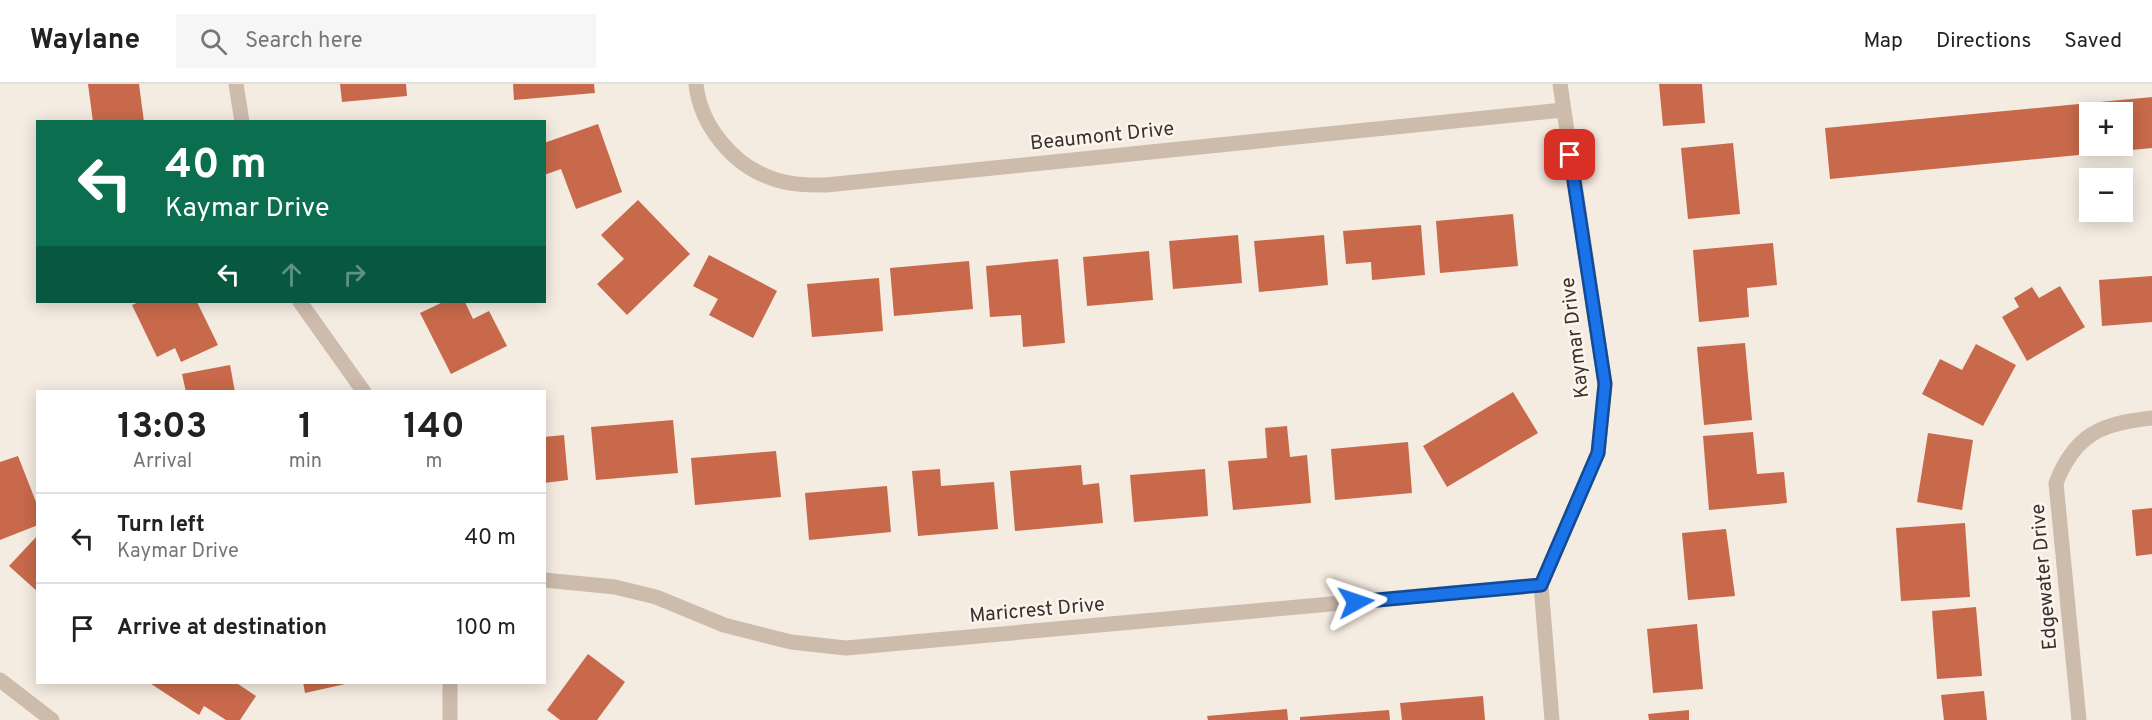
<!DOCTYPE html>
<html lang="en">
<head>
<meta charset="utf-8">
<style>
	body { margin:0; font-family:Overpass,sans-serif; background:#f6f6f6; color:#222; height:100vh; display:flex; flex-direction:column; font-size:22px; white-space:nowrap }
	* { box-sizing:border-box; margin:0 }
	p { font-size:20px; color:#767676 }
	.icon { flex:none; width:33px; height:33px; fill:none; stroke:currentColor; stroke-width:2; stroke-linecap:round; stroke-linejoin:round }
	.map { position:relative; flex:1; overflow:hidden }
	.side { position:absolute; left:36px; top:306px; width:510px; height:294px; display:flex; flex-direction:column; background:#fff; border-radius:0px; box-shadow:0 3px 15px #0003 }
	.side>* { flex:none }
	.guide { position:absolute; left:36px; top:36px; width:510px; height:183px; border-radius:0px; box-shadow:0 3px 15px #0003; background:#0b6e4f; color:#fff; overflow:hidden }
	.buttons { position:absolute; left:2079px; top:18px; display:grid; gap:12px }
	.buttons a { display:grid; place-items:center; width:54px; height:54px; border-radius:0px; background:#fff; box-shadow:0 3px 15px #0003; font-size:30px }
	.pin { position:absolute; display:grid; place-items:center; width:51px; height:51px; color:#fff; margin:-26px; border-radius:12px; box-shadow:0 3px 9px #0006 }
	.me { position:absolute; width:66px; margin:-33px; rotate:85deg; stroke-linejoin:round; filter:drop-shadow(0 0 4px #0008) }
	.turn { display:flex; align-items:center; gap:21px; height:126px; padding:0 30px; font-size:27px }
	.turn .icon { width:78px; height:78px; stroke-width:2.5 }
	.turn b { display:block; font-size:42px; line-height:51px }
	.lanes { display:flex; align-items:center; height:57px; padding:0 30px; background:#0003; justify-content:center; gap:30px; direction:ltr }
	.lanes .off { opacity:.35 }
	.eta { display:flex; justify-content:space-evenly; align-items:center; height:102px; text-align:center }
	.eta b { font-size:36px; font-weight:700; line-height:42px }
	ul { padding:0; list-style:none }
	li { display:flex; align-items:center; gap:18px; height:90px; padding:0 30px; border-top:2px solid #e0e0e0 }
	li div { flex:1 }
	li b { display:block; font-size:22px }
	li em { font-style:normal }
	header { display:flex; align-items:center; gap:36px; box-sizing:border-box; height:84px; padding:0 30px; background:#fff; border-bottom:2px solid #e0e0e0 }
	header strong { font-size:28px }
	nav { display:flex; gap:33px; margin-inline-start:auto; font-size:21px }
	.search { width:420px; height:54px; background:#f6f6f6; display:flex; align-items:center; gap:15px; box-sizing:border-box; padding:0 21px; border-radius:0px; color:#767676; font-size:22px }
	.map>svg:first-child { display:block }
</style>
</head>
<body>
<header>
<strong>Waylane</strong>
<div class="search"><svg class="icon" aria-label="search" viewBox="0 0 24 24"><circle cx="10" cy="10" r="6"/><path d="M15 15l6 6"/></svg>Search here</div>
<nav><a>Map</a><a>Directions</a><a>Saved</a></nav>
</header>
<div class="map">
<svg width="2152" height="636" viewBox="0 0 2152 636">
	<rect width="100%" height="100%" fill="#f4ebe1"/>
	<g fill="#c8694b" fill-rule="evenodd">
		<path d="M88 0H139L144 38H93Z"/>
		<path d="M340 0H406L407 12 342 18Z"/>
		<path d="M513 0H594L595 9 514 16Z"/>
		<path d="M1659 0H1702L1705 39 1663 42Z"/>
		<path d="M2152 13V64L1830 95 1825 44ZM2090 28H2122V62H2090Z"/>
		<path d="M598 40 622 108 576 125 561 85 544 91V59Z"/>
		<path d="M1733 59 1740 130 1688 135 1681 64Z"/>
		<path d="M638 116 690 170 627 231 597 200 624 175 601 151Z"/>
		<path d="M1513 130 1518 182 1440 189 1436 137Z"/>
		<path d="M1421 141 1425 191 1372 196 1371 178 1346 180 1343 147Z"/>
		<path d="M1238 151 1242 199 1173 205 1169 157Z"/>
		<path d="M1324 151 1328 201 1259 208 1254 157Z"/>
		<path d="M1773 159 1777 201 1747 204 1749 233 1699 238 1693 166Z"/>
		<path d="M1149 167 1153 216 1087 222 1083 173Z"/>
		<path d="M709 171 777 207 753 254 709 231 718 215 693 202Z"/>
		<path d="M1058 175 1065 259 1023 263 1021 231 990 233 986 182Z"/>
		<path d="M969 177 973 225 894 232 890 184Z"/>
		<path d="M2152 192V238L2102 242 2099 196Z"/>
		<path d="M879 194 883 247 812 253 807 200Z"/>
		<path d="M2060 202 2085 243 2027 277 2002 233 2019 223 2014 214 2032 203 2039 214Z"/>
		<path d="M139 218H197L218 261 181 278 175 264 157 273 132 221Z"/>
		<path d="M443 218H465L473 235 489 227 507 262 451 290 420 229Z"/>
		<path d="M1745 259 1752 336 1704 341 1697 263Z"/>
		<path d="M1976 260 2016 281 1983 342 1922 310 1940 275 1962 286Z"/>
		<path d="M230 281 235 308H186L182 290Z"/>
		<path d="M1513 308 1538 349 1447 403 1423 362Z"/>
		<path d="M673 336 678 389 596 396 591 343Z"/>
		<path d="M1287 342 1290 373 1307 371 1311 419 1233 426 1228 377 1267 374 1265 344Z"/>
		<path d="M1753 348 1757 390 1784 388 1787 419 1709 426 1703 352Z"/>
		<path d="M1928 349 1973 356 1962 426 1917 418Z"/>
		<path d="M564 351 568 396 544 399V353Z"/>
		<path d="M1408 358 1412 409 1335 416 1331 365Z"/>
		<path d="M776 367 781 413 695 421 691 374Z"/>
		<path d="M18 372 38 423V441L0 456V378Z"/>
		<path d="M1081 381 1083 401 1099 399 1103 439 1015 447 1010 387Z"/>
		<path d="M940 385 941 402 994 398 998 445 918 452 912 387Z"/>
		<path d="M1205 385 1208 432 1134 438 1130 391Z"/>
		<path d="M887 402 891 448 809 456 805 409Z"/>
		<path d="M2152 424V470L2136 472 2132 426Z"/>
		<path d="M1965 439 1970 513 1901 517 1896 444Z"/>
		<path d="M1726 445 1735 512 1688 516 1682 449Z"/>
		<path d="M38 451V508L9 482Z"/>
		<path d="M1976 523 1982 592 1937 595 1932 527Z"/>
		<path d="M1697 540 1703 605 1653 609 1647 545Z"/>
		<path d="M588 570 625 598 597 636H560L547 626Z"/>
		<path d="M148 598H235L256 612 240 636H226L204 622 199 631Z"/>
		<path d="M303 598H349L350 599 305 609Z"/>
		<path d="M1984 607 1987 636H1944L1941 611Z"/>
		<path d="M1483 612 1485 636H1402L1400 619Z"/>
		<path d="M1287 625 1288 636H1208L1207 632Z"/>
		<path d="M1389 626 1390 636H1300V633Z"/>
		<path d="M1689 626V636H1649L1648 630Z"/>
	</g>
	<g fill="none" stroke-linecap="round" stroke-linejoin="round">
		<g stroke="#cdbbac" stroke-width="15">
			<path d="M236 0 242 38"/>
			<path d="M696 0C700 41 733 81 771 94 789 101 807 101 826 101L1563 26"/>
			<path d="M300 218 364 308"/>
			<path d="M544 496 615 503 656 513 724 541 791 558 846 564 1541 501"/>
			<path d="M0 596 52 636"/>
			<path d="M450 598V636"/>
			<path d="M1552 636 1541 501 1598 369 1605 300 1560 0"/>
			<path d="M2079 636 2056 399C2075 350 2102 339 2152 334"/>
		</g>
	</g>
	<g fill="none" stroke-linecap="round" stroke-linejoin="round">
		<g stroke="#114b97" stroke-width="15">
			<path id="route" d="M1356 518 1541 501 1598 369 1605 300 1570 71"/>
		</g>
		<use href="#route" stroke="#1a73e8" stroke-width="10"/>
	</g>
	<g text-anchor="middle" stroke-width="5" stroke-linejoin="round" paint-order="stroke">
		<g font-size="20" fill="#3b302b" stroke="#fbf5ee">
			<text transform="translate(1102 51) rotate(-6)" y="7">Beaumont Drive</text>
			<text transform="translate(1574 254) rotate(-97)" y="7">Kaymar Drive</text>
			<text transform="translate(2043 493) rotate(-95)" y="7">Edgewater Drive</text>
			<text transform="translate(1037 525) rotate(-5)" y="7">Maricrest Drive</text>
		</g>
	</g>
</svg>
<div class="buttons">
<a>+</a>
<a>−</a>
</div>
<div class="pin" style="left:1570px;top:71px;background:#d93025"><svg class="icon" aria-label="arrive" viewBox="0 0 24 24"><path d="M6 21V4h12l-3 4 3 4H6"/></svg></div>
<svg class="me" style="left:1356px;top:518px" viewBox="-20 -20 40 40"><path d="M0-17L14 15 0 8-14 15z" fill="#1a73e8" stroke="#fff" stroke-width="4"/></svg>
<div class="guide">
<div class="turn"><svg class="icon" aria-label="left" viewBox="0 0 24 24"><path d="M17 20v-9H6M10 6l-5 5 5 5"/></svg><div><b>40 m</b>Kaymar Drive</div></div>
<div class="lanes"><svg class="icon" aria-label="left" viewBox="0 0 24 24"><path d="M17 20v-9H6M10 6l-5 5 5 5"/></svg><svg class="icon off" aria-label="ahead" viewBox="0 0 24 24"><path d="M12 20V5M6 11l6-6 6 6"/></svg><svg class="icon off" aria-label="right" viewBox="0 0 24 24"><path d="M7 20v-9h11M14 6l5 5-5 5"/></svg></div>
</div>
<section class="side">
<div class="eta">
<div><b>13:03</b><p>Arrival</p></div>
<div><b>1</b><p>min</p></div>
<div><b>140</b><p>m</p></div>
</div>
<ul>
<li><svg class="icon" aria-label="left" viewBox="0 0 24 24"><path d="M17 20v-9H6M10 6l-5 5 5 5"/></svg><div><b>Turn left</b><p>Kaymar Drive</p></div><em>40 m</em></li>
<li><svg class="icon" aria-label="arrive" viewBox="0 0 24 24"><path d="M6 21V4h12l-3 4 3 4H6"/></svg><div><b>Arrive at destination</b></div><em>100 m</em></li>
</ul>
</section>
</div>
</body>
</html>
